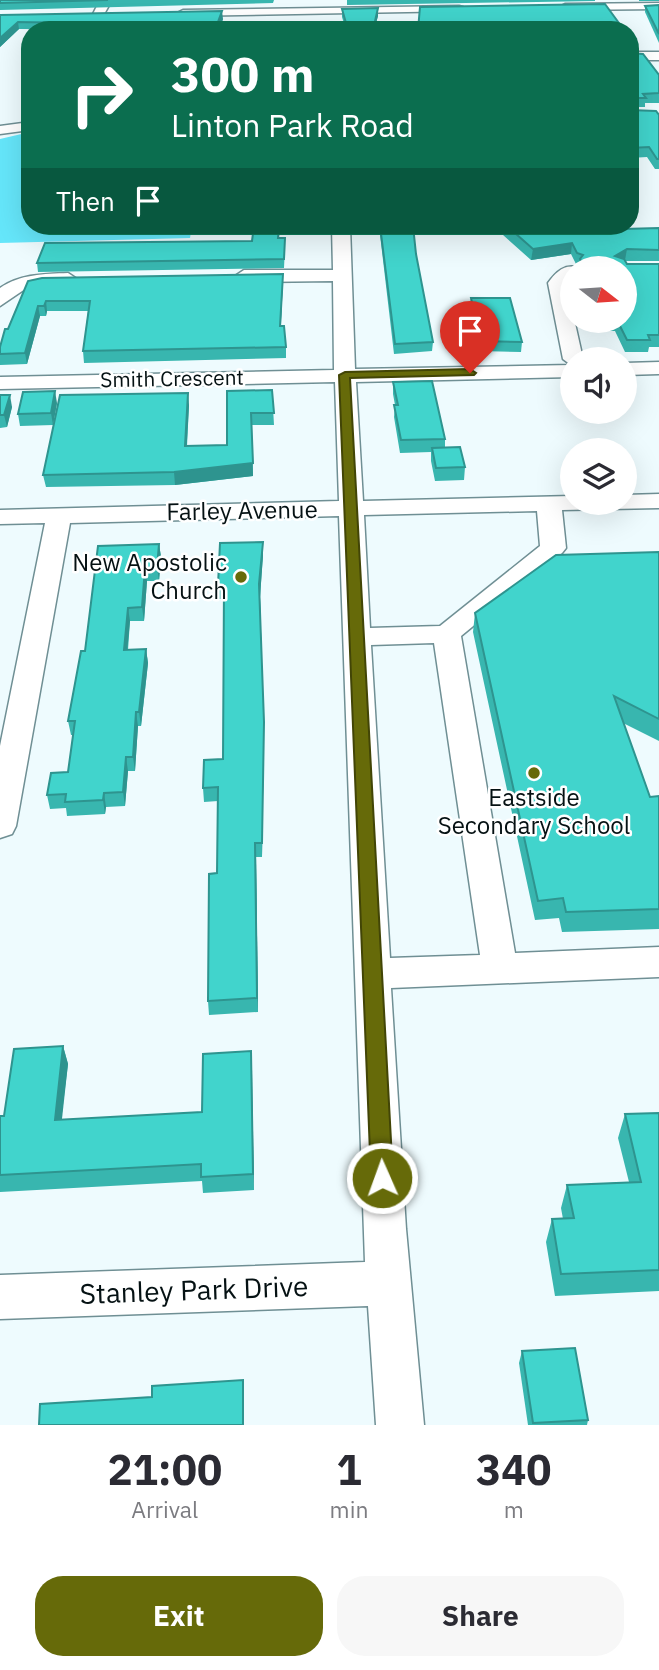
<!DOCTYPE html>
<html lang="en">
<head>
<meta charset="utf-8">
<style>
	body { margin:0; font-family:"IBM Plex Sans",sans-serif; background:#f7f7f7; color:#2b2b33; height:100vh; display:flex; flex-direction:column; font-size:26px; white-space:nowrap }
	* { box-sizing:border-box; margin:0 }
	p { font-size:23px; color:#7c7c81 }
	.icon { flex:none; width:38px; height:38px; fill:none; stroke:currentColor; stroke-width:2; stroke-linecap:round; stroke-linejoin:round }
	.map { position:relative; height:1425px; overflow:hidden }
	.side { display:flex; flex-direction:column; background:#fff; flex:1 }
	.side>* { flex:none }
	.banner { position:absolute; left:21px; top:21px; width:618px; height:214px; border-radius:28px; box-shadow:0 7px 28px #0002; background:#0b6e4f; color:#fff; overflow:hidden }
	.needle { width:46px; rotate:107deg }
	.tools { position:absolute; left:560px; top:256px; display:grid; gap:14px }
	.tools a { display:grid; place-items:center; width:77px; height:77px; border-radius:50%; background:#fff; box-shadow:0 7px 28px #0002; font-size:35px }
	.pin { position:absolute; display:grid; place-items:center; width:60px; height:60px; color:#fff; margin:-72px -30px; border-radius:50% 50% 50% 0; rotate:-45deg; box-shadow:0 0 7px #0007 }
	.pin .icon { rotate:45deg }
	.me { position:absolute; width:77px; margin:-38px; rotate:358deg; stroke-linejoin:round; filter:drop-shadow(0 0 5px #0008) }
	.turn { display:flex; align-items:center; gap:24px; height:147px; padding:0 35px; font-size:32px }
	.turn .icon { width:91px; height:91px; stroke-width:2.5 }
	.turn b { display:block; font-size:49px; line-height:60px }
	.then { display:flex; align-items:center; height:66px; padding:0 35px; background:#0003; gap:14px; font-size:26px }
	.eta { display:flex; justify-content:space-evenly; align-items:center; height:119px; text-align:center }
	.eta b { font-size:42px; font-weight:700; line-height:49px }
	.primary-button { display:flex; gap:14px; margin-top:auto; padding:14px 35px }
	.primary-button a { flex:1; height:80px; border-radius:28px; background:#666a09; color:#fff; font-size:28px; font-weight:700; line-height:80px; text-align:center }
	.primary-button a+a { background:#f7f7f7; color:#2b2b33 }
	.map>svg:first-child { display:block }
</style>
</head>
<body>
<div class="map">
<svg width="659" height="1425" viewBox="0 0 659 1425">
	<rect width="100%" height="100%" fill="#eefbfe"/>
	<path fill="#65e6fa" d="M30 132V226H192L190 238 0 243V139Z"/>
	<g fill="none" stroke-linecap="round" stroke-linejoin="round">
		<g stroke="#6f8f94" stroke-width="3">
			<g id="minor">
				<path d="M100 0H112L103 16 99 17 93 14Z"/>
				<path d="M659 3V9L565 10 559 7 565 4Z"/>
				<path d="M459 6 463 7V11L183 16 177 13 183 10Z"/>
				<rect x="630" y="52" width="29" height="8"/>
				<path d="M30 122V130L0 134V126Z"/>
				<path d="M332 226H350L355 369 571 365 563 359 548 283C556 272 565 263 579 268H572V277L566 283 583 359H572V377L356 382 363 501 572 496V502H625V495L659 494V508L562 510 566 548 562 553 461 636 515 953 659 947V977L391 988 406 1229 424 1425H376L368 1306 0 1319V1275L365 1262 339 516 70 523 16 826 12 834 0 838V746L45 523 0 524V510L339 501 335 382 0 389V377L334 370 333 281 244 282 235 276 244 270H333ZM537 511 540 546 440 626 370 628 364 515ZM434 643 480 955 390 958 371 645Z"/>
				<path d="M68 273 77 279 75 283 28 287 0 306V288C20 274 44 274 68 273Z"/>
				<path d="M659 362V374L625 375V363Z"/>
			</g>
		</g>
		<use href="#minor" fill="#fff" fill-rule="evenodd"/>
	</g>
	<g fill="#38b6af">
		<path d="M0 0H274L273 3 0 10Z"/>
		<path d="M347 0H595V1L347 5Z"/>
		<rect x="639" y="0" width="20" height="1"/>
		<path d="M659 5V43L645 12V6Z"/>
		<path d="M378 8V16L374 30H346L342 17V9Z"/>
		<path d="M0 15 223 19 219 30 19 29 0 47Z"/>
		<path d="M630 53 659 75V103H645V107H630Z"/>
		<path d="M630 110 659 115V169H655L647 157 630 158Z"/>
		<path d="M254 226H280L279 238 285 247 284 268 38 272 37 263 252 241Z"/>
		<path d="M379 226H413L416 254 433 342 432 351 394 354Z"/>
		<path d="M493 226H584L587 230 659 228V261H625L627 264H659V347H649L648 352H625L615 331H607L602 320H625V268H579V266L576 264 571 254 531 260Z"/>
		<path d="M283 274 281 326 286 347V358L84 363 83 351 88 311H47L46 316H40L27 364 0 365V347L28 281Z"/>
		<path d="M471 298 522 342 521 352 479 351 470 308Z"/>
		<path d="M393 382 445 439V447L465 467 464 480 435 481 431 461V452L400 453 394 417 395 405 393 394Z"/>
		<path d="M272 390 274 425H252L253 476 175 485 46 487 43 475 189 405 187 446 227 445V391Z"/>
		<path d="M0 395 12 407 7 427 0 428Z"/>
		<path d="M57 403 53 425 20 426 18 414Z"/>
		<path d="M263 542V555L260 597 264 736 262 857H256L258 1012 209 1015 208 1001 217 873 218 801 204 802 203 788 223 759 224 599H219L218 585Z"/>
		<path d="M159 544 161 557 159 581H147L144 621H130L128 650 146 649 148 663 141 726H138L135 771H128L125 806 106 807 105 814 67 816 66 808 50 809 47 795 68 772 73 735H71L68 721 85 651Z"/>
		<path d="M659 552V741L623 723 650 797 659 796V929L562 932 559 918 535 920 473 632 475 613Z"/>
		<path d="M63 1046 68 1064 61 1120 202 1112 251 1051 254 1190 203 1193 202 1181 0 1192V1116H4Z"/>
		<path d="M659 1113V1291L555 1296 546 1242 552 1219H563L561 1208 567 1185 629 1182 618 1138 625 1114Z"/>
		<path d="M522 1351 588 1420 587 1425H528L519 1363Z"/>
	</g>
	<g fill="#2e948f">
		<path d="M378 8V16L374 30H373Z"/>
		<path d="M222 11 223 19 219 30H215Z"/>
		<path d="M18 22 19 29 0 47V38Z"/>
		<path d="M572 243 571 254 531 260 533 249Z"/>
		<path d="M627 249 625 260 615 256Z"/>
		<path d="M283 274V284L280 337V326Z"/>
		<path d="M46 301 47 311 46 316 44 306Z"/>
		<path d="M38 306 40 316 27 364 25 353Z"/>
		<path d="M55 391 57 403 53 425 51 413Z"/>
		<path d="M188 393 189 405 186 458 185 446Z"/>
		<path d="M10 395 12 407 7 427 4 415Z"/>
		<path d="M251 413 253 476 175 485 174 472 253 463Z"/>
		<path d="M263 542V555L260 597 264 736 262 857 259 584Z"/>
		<path d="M159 544 161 557 159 581 157 567Z"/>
		<path d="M145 568 147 581 144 621 142 607Z"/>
		<path d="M128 608 130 621 126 663 124 650Z"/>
		<path d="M146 649 148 663 141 726 139 712Z"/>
		<path d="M136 712 138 726 135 771 133 757Z"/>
		<path d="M126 757 128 771 125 806 123 792Z"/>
		<path d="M104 793 106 807 105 814 103 800Z"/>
		<path d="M255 843 256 857 258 1012 257 998Z"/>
		<path d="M63 1046 68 1064 60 1137 55 1120Z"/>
		<path d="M251 1051 252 1069 254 1190 253 1174Z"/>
		<path d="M243 1380 244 1391V1425H243Z"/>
	</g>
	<g fill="#41d4cc" stroke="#2e948f" stroke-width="2">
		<path d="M0 0H108L0 3Z"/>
		<path d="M605 4 624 30H418L420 7Z"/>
		<path d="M659 5V34L645 6Z"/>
		<path d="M378 8 373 30H348L342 9Z"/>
		<path d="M222 11 215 30H180V27L73 29 78 23 18 22 0 38V15Z"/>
		<path d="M630 53 643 54 659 75V93L643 94 646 98H631L630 107Z"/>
		<path d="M630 110 656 111 659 115V159H657L649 147 630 148Z"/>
		<path d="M254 226H279L278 238H285L284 259 37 263 45 243 252 241Z"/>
		<path d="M380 226H413L416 254 433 342 395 344Z"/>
		<path d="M507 226H584L587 230 659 228V250L627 249 615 256 624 259 627 264H659V335H648L650 340H627L617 320H625V268H584L580 259 583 255 577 253 572 243 533 249Z"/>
		<path d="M283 274 280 326H284L286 347 83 351 90 301H46L44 306H38L25 353 0 354V347L5 329H8L28 281 42 278Z"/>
		<path d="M471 298H510L522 342 480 341Z"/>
		<path d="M432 381 445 439 401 440 394 405H398L393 382Z"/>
		<path d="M272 390 274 413H251L253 463 174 472 43 475 60 395 188 393 185 446 227 445V391Z"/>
		<path d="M55 391 51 413 18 414 23 392Z"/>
		<path d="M0 395H10L4 415H0Z"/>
		<path d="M460 447 465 467 436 468 432 448Z"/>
		<path d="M263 542 259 584 264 722 262 843H255L257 998 208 1001 209 874 217 873 218 787 203 788 204 760 223 759 224 585H218L220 543Z"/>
		<path d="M159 544 157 567 145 568 142 607 128 608 124 650 146 649 139 712H136L133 757H126L123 792 104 793 103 800 65 802 66 794 47 795 51 773 68 772 75 721H68L81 651H85L98 546Z"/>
		<path d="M659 552V719L614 696 650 797 659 796V909L566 912 563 898 538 901 475 613 556 555Z"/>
		<path d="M63 1046 55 1120 202 1112 203 1054 251 1051 253 1174 201 1177V1164L0 1175V1116H4L14 1049Z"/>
		<path d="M659 1113V1270L561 1274 552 1219 574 1218 567 1185 641 1182 625 1114Z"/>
		<path d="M575 1348 588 1420 533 1423 522 1351Z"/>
		<path d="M243 1380V1425H39L40 1404 152 1397V1386Z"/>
	</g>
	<path fill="#666a09" stroke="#424506" stroke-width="2" d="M470 369 476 373 474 375 350 378 393 1178 390 1185 382 1188 374 1185 371 1178 339 375 345 372Z"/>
	<g fill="#666a09" stroke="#fff" stroke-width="2.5">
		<circle cx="241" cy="577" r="7"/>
		<circle cx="534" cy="773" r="7"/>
	</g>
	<g text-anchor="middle" stroke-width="5" stroke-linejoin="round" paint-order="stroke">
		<g font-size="21" fill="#051113" stroke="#fff">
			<text transform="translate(172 379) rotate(-1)" y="7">Smith Crescent</text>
		</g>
		<g font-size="24" fill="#051113" stroke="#fff">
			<text transform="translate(242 511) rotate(-1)" y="8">Farley Avenue</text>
		</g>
		<g font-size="24" fill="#051113" stroke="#fff" text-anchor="end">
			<text x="227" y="571">New Apostolic<tspan x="227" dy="28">Church</tspan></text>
			<text x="534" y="806" text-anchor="middle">Eastside<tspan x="534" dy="28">Secondary School</tspan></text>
		</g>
		<g font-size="28" fill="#051113" stroke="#fff">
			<text transform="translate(194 1290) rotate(-2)" y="10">Stanley Park Drive</text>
		</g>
	</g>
</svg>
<div class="tools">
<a><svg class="needle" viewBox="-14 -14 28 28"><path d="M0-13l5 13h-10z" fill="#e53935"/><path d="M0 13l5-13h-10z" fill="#7c7c81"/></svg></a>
<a><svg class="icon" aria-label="sound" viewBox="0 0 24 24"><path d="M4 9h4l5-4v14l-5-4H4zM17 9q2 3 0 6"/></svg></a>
<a><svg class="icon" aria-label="layers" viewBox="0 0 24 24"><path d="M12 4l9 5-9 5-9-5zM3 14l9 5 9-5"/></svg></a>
</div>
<div class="pin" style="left:470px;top:373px;background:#d93025"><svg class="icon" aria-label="arrive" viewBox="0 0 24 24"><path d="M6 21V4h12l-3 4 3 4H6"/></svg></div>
<svg class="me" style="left:382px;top:1178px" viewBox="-20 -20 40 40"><circle r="17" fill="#666a09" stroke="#fff" stroke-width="3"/><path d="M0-11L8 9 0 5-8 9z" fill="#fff"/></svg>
<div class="banner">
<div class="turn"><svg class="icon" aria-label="right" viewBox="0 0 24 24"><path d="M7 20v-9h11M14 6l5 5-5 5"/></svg><div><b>300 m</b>Linton Park Road</div></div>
<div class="then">Then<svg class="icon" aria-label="arrive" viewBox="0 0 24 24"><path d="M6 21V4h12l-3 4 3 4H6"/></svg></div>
</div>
</div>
<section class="side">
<div class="eta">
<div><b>21:00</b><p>Arrival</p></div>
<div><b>1</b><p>min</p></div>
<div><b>340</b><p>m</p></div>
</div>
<div class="primary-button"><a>Exit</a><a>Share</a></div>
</section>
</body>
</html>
